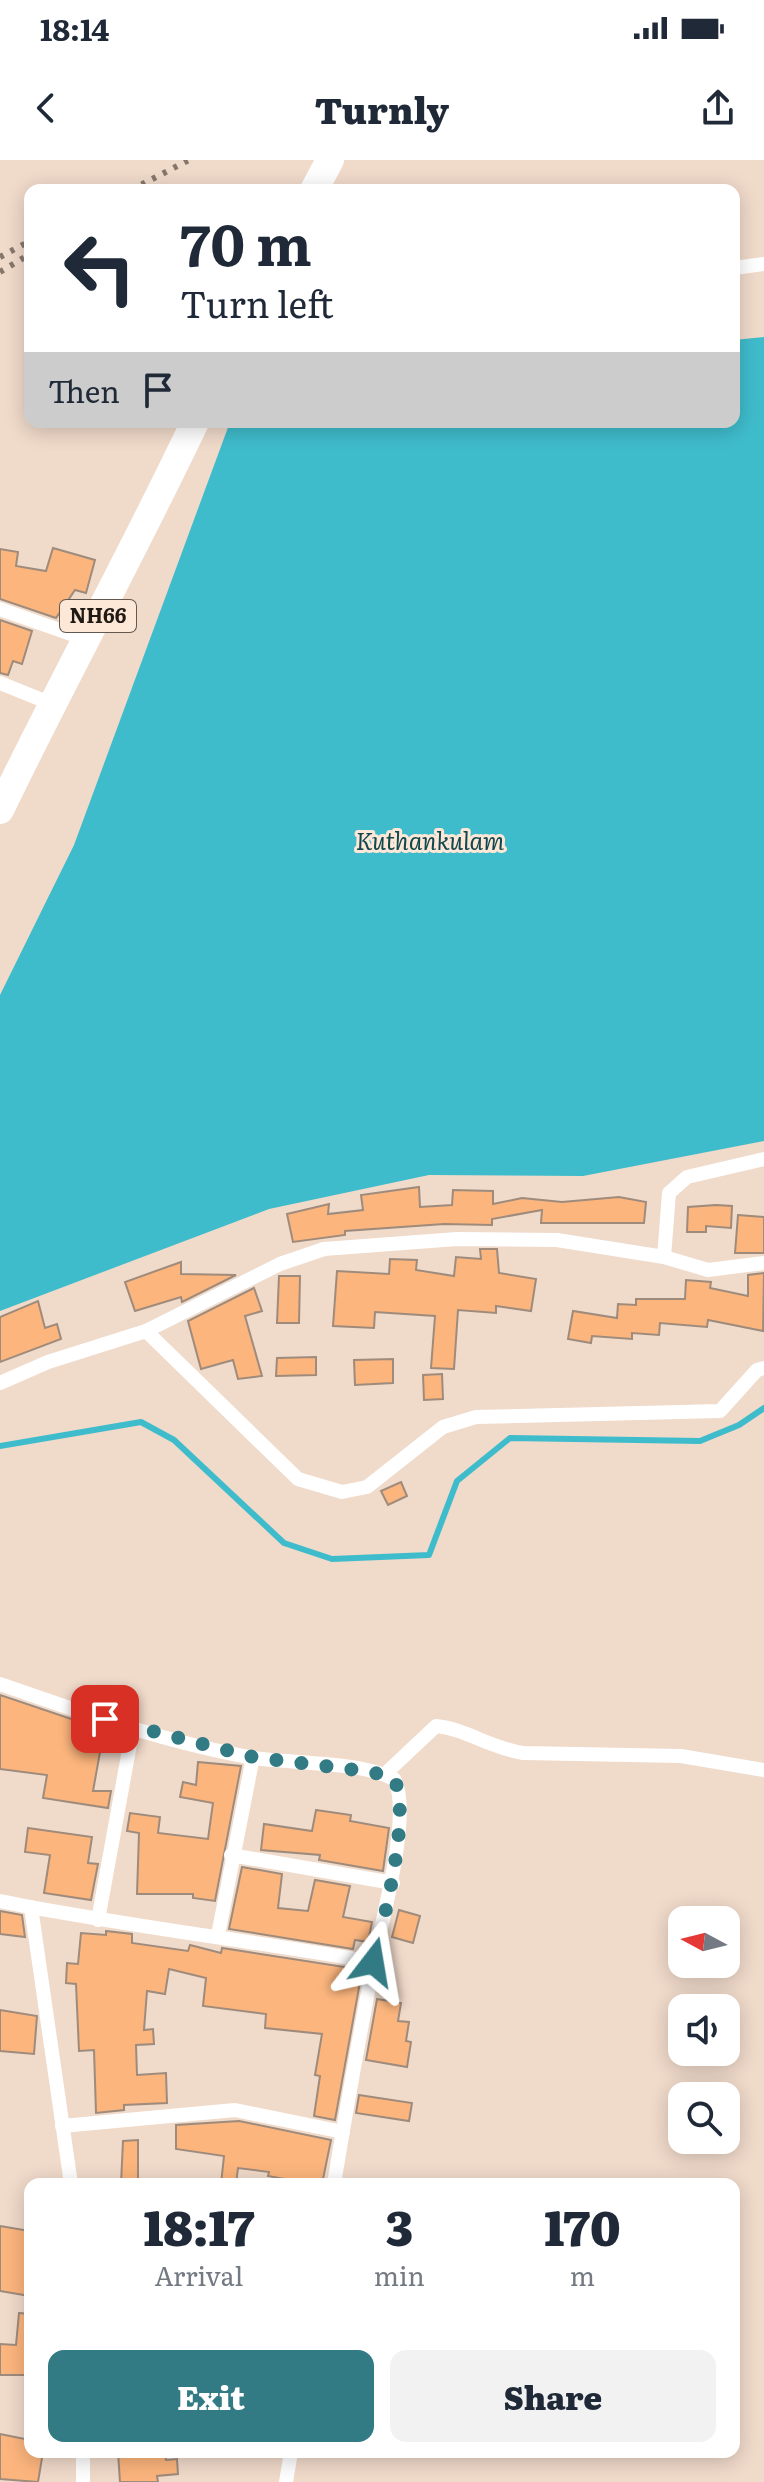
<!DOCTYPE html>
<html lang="en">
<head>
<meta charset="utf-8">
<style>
	body { margin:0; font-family:Literata,serif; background:#f2f2f3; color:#1f2937; height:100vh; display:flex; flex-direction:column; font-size:30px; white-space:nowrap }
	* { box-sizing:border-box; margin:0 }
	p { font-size:26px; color:#747a83 }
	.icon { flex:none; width:44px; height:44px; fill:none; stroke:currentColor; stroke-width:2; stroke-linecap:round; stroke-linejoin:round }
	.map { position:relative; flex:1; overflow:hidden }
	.drawer { position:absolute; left:24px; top:2018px; width:716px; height:280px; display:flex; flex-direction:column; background:#fff; border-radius:16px; box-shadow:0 4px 20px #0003 }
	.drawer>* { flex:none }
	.guide { position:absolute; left:24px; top:24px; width:716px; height:244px; border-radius:16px; box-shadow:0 4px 20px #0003; background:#fff; color:#1f2937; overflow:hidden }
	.needle { width:52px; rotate:277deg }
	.controls { position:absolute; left:668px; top:1746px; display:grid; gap:16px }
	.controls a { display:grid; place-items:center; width:72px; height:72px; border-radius:16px; background:#fff; box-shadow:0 4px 20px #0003; font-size:40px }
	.pin { position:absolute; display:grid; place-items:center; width:68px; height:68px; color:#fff; margin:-34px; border-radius:16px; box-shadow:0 4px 12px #0006 }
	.me { position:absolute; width:88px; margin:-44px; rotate:14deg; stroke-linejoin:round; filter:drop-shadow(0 0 6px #0008) }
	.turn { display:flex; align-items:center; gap:28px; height:168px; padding:0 24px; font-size:36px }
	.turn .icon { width:104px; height:104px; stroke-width:2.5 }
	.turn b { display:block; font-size:56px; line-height:68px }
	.then { display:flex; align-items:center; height:76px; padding:0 24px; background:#0003; gap:16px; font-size:30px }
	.eta { display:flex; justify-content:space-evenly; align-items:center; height:136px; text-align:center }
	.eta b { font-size:48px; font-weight:800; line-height:56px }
	.button { display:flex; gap:16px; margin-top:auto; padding:16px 24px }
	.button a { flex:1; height:92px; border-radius:16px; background:#327a84; color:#fff; font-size:32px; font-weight:800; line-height:92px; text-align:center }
	.button a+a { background:#f2f2f3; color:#1f2937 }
	.status { display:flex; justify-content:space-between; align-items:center; height:56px; padding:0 40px; background:#fff; direction:ltr }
	.status svg { height:22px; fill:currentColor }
	header { display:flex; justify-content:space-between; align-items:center; height:104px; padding:0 24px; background:#fff; font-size:36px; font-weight:800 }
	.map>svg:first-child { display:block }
</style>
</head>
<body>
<div class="status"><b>18:14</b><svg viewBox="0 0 49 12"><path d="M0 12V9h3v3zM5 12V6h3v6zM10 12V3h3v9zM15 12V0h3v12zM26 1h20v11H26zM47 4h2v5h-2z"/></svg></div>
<header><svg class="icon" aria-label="back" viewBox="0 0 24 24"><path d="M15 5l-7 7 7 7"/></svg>Turnly<svg class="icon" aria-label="share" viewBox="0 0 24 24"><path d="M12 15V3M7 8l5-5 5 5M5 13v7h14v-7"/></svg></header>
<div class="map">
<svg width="764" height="2322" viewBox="0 0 764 2322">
	<rect width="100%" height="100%" fill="#f0daca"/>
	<path fill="#3fbccc" d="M764 177V981L583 1016 429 1015 269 1049 0 1151V835L74 685 230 262H734V180Z"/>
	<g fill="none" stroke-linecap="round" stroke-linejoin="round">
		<path stroke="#3fbccc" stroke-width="6" d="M0 1286 141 1262 174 1280 284 1383 332 1399 429 1395 457 1321 510 1278 700 1281 739 1265 764 1248"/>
	</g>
	<g fill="#fcb57d" stroke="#9f8b7c" stroke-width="2">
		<path d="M53 388 95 400 86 433 75 430 56 458 0 439V389L18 392 16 406 46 411Z"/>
		<path d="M0 460 32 471 22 504 13 501 8 515 0 513Z"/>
		<path d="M419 1027 420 1047 452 1045 453 1030 493 1031V1044L522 1038 562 1042 619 1037 646 1042 644 1063H541L542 1050 492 1059V1065L444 1064 345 1071V1075L293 1082 287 1054 329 1044 328 1054 363 1050 361 1035Z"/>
		<path d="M716 1045 732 1046 731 1068 706 1066V1072H687L688 1047Z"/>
		<path d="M738 1055 764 1057V1093H735Z"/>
		<path d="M480 1089H497L499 1113 536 1119 531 1151 496 1146V1153L458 1150 454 1209 431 1208 435 1156 375 1152 374 1168 333 1166 337 1111 389 1114 390 1099 417 1100 416 1110 454 1116 456 1097 481 1099Z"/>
		<path d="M181 1102V1114L236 1115 182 1142 181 1137 135 1151 125 1122Z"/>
		<path d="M764 1113 763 1171 708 1160 707 1167 660 1163 659 1175 632 1173V1179L592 1176 591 1183 568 1179 573 1151 617 1158 618 1144 636 1145V1139H685L686 1120 711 1122 710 1128 748 1136V1115Z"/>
		<path d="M279 1116H300L299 1163H277Z"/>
		<path d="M254 1128 262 1151 245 1156 262 1216 238 1219 233 1200 201 1209 188 1161Z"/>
		<path d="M38 1141 45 1168 57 1164 61 1179 0 1202V1157Z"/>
		<path d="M316 1197V1215L276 1216 277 1198Z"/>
		<path d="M393 1199V1223L355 1225 354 1200Z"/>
		<path d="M442 1214 443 1239 424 1240 423 1215Z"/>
		<path d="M401 1322 407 1336 388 1345 381 1331Z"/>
		<path d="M0 1535 104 1570 93 1631H111L108 1648 43 1638 47 1615 0 1609Z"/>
		<path d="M198 1602 241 1606 215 1741 193 1738V1734H137L139 1673 127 1671 130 1653 160 1657 158 1673 208 1679 213 1643 180 1637 183 1622 196 1625Z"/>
		<path d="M316 1650 351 1655 350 1661 389 1668 383 1711 319 1700 320 1695 261 1690 264 1664 312 1671Z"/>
		<path d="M28 1668 92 1677 88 1703 98 1704 91 1740 44 1733 50 1695 25 1692Z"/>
		<path d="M242 1707 282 1714 278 1748 308 1751 315 1720 350 1726 343 1757 372 1762 368 1782 355 1780 353 1789 229 1769Z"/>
		<path d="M399 1750 420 1756 413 1783 392 1777Z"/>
		<path d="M0 1751 22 1755 25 1777 0 1774Z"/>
		<path d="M106 1771 132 1774V1783L188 1791 190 1785 221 1793 222 1788 351 1808 349 1820 360 1822 335 1960 314 1956 320 1916 315 1915 322 1874 265 1868 266 1854 203 1846 206 1818 169 1809 165 1834 147 1831 144 1870 153 1869 154 1884 136 1885 137 1915 166 1913 167 1943 124 1945V1950L96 1953 94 1890 79 1891 76 1824 66 1823 67 1803 78 1804 81 1773 106 1775Z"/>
		<path d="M377 1839 401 1843 398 1861 409 1862 406 1881 411 1882 407 1907 366 1900Z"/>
		<path d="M0 1850 37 1856 34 1894 0 1891Z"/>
		<path d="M359 1935 412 1943 409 1961 356 1953Z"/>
		<path d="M239 1961 331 1980 322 2024H289L290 2020 268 2016 269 2012 238 2008 236 2024H221L224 1996 176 1989V1965Z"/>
		<path d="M138 1980V2024H121L123 1981Z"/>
		<path d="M0 2066 30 2071V2136L0 2131Z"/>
		<path d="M19 2153 30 2154V2215H0V2184L16 2185Z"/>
		<path d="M0 2274 30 2280V2292H43L38 2322 0 2319Z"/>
		<path d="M118 2292H165L166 2300 177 2299 178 2314 157 2316 158 2322H120Z"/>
	</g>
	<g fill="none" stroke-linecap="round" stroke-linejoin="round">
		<g stroke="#fff" stroke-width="14">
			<path d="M734 108 764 104"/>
			<path d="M0 449 85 479"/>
			<path d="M0 523 52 544"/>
			<path d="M664 1097 708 1110 764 1103"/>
			<path d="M146 1171 298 1319 342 1332 367 1327 443 1267 476 1257 720 1251 757 1210 764 1208"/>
			<path d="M0 1223 48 1202 146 1171 280 1104 324 1089 457 1079 557 1080 664 1097 669 1033 687 1017 764 999"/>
			<path d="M0 1524C83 1553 168 1583 254 1598 295 1604 358 1601 394 1619 413 1653 380 1766 373 1806 359 1878 346 1951 334 2024"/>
			<path d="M385 1614 436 1566C466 1569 490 1588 523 1593L681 1596 764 1610"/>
			<path d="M231 1695 393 1723"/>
			<path d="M0 1741C124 1766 249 1780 373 1802"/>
			<path d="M31 1747 71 2024"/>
			<path d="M98 1760 133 1568"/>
			<path d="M218 1775 253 1597"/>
			<path d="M62 1966 235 1950 343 1972"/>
			<path d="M83 2292V2322"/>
			<path d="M286 2322 291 2292"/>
		</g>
		<g stroke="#fff" stroke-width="28">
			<path d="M314 30 330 0"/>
			<path d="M0 650C63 519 133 393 195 262"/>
		</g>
		<g stroke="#86776d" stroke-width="6" stroke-dasharray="4 8" stroke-linecap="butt">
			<path d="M131 30 189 0"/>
			<path d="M0 97 30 81"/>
			<path d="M0 112 30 94"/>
		</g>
	</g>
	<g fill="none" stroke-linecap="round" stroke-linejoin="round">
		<path stroke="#327a84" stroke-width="14" stroke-dasharray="0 25.2" d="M105 1559 253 1597 372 1612 394 1619C412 1652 383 1764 373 1802"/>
	</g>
	<g text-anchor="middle" stroke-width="6" stroke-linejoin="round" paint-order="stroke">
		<rect fill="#fde7d7" stroke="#63574e" stroke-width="2" x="60" y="440" width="76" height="32" rx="6"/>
		<g font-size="20" font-weight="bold" fill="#211914">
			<text x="98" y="463">NH66</text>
		</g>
		<g font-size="24" font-style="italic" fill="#11474e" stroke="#fde7d7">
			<text x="430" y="690">Kuthankulam</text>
		</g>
	</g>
</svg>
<div class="controls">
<a><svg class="needle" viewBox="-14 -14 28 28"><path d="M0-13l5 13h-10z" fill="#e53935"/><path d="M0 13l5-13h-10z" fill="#747a83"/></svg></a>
<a><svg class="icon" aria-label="sound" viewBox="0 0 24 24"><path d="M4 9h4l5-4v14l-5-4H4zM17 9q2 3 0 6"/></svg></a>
<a><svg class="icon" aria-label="search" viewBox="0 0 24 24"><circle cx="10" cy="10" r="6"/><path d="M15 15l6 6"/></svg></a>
</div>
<div class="pin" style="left:105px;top:1559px;background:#d93025"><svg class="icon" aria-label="arrive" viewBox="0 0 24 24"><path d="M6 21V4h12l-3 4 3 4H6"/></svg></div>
<svg class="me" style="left:373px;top:1802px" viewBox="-20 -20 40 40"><path d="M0-17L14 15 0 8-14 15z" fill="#327a84" stroke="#fff" stroke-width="4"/></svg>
<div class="guide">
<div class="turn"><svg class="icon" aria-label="left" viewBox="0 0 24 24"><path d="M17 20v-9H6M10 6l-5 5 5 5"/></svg><div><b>70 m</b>Turn left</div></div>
<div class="then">Then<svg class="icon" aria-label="arrive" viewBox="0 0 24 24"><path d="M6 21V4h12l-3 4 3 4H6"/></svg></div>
</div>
<section class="drawer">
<div class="eta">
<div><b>18:17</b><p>Arrival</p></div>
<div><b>3</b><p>min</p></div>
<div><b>170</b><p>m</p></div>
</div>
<div class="button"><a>Exit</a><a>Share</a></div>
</section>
</div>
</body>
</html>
